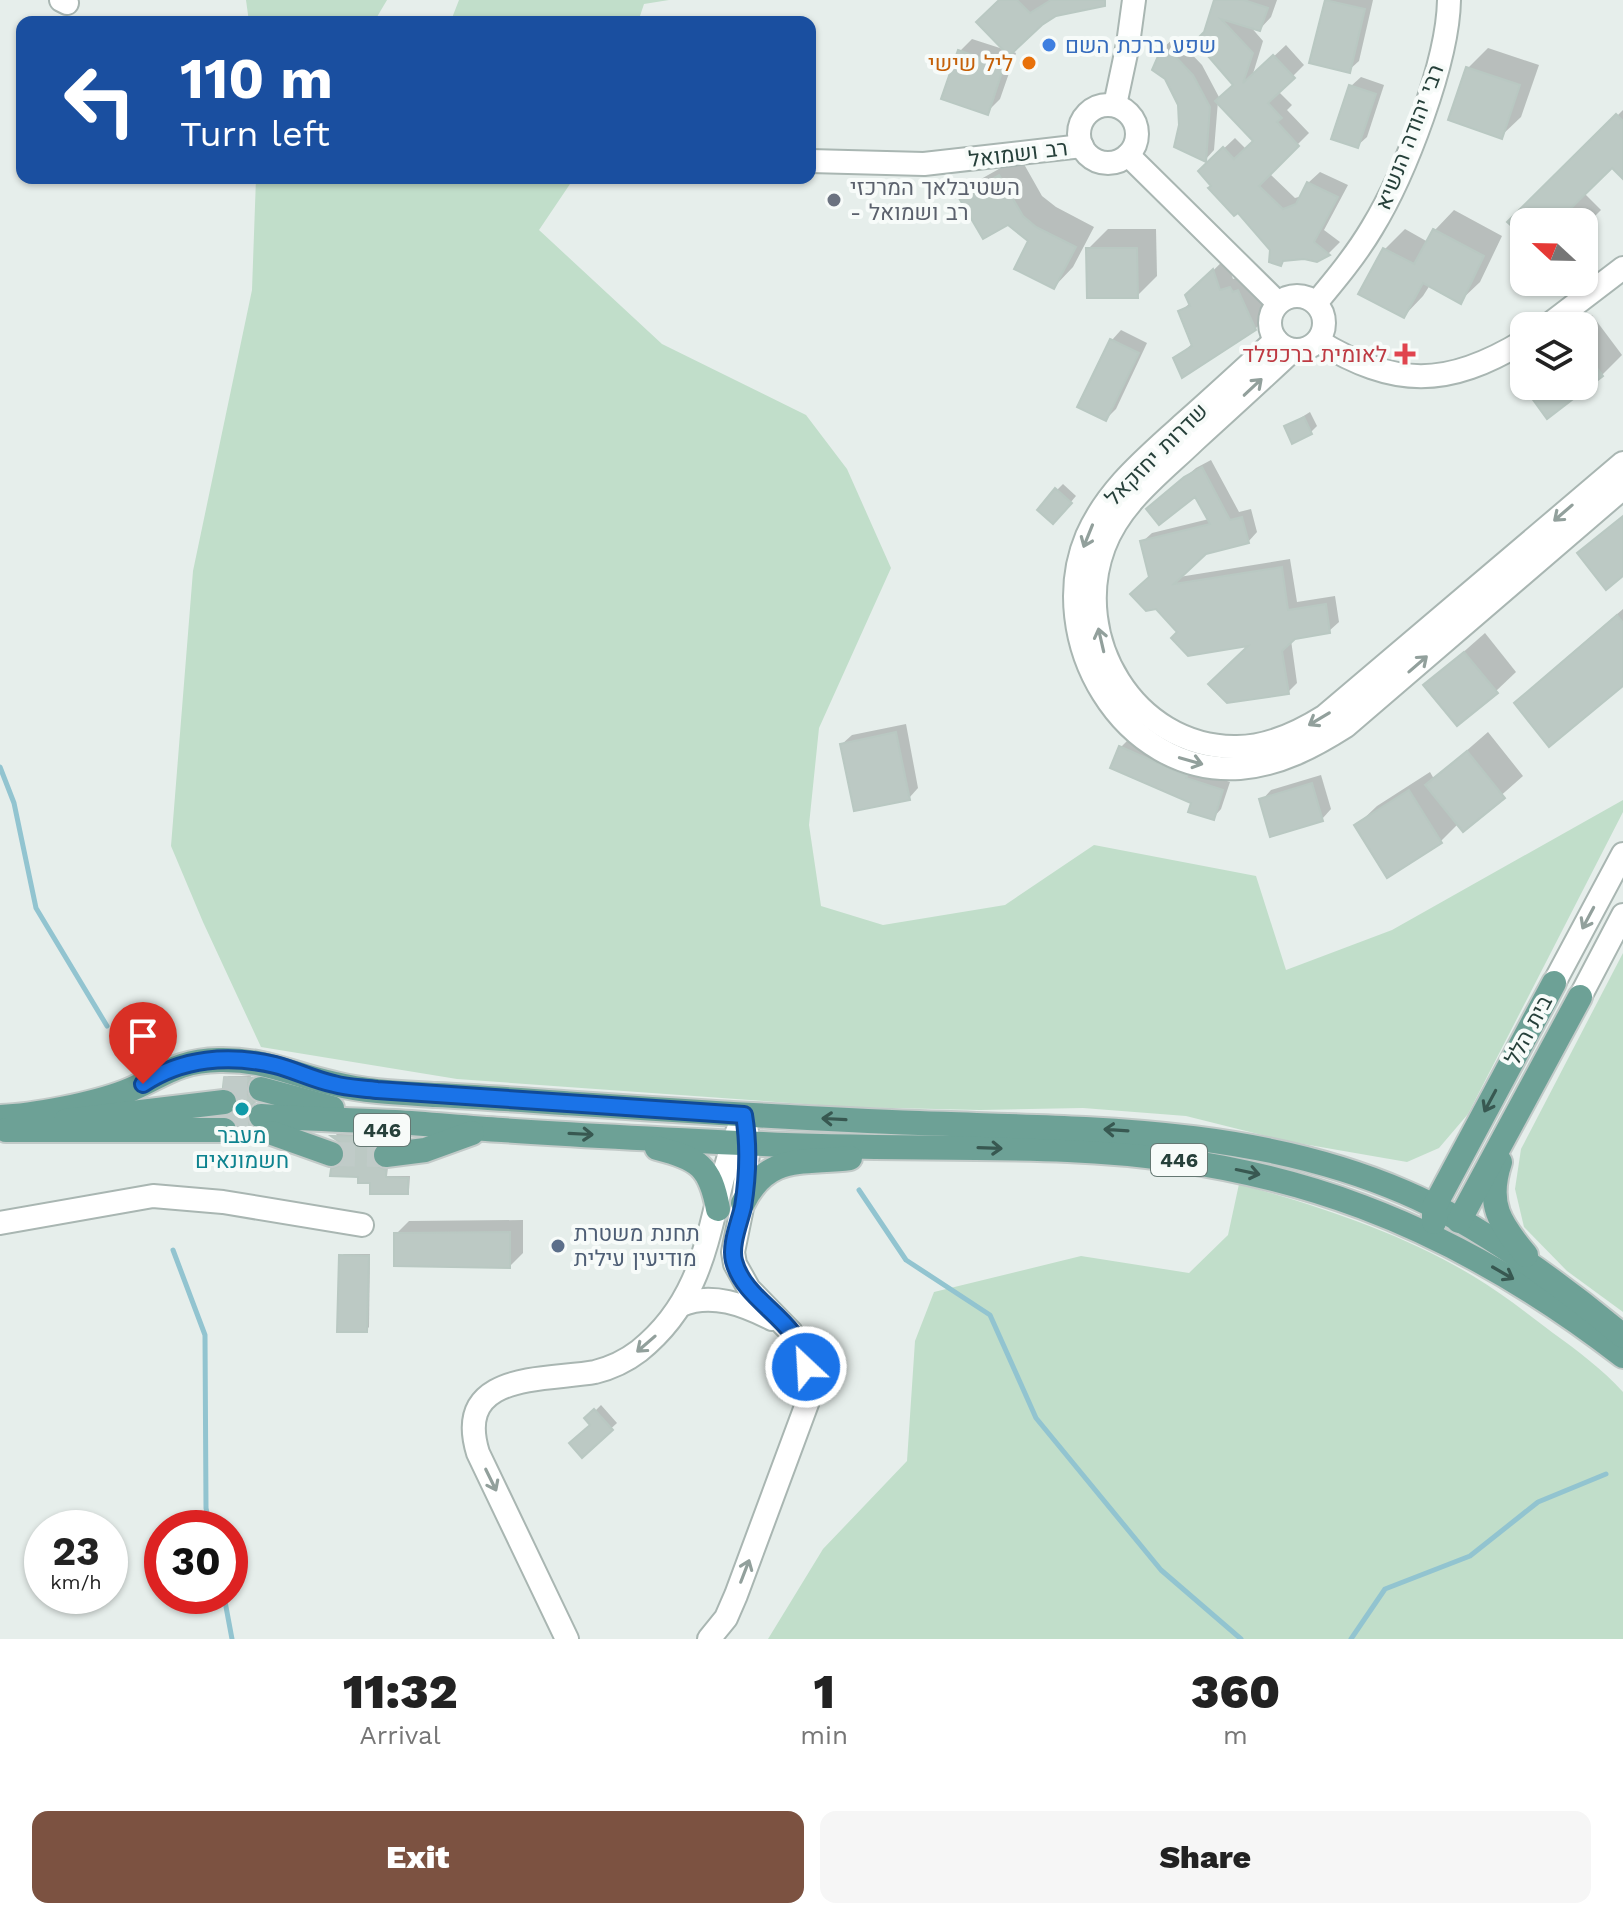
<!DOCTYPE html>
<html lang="en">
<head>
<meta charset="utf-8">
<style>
	body { margin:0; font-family:"Work Sans",Heebo,sans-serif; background:#f6f6f6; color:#222; height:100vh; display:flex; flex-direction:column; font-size:30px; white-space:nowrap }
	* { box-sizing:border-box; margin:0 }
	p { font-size:26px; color:#767676 }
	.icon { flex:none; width:44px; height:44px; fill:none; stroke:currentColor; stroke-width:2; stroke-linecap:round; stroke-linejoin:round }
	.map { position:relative; height:1639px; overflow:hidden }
	.panel { display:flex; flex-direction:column; background:#fff; flex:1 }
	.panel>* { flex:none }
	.banner { position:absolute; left:16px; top:16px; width:800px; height:168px; border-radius:16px; box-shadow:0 2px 6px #0004; background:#1a4fa0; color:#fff; overflow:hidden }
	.needle { width:52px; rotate:292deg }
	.fabs { position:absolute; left:1510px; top:208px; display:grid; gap:16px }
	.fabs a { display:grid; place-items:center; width:88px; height:88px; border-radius:16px; background:#fff; box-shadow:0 2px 6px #0004; font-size:40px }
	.speed { position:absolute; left:24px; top:1510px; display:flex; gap:16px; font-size:40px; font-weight:700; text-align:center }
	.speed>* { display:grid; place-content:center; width:104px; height:104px; border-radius:50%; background:#fff; box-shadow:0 2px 6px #0004; line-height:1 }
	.speed small { font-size:20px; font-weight:400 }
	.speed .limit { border:12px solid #d22; background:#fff; color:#111 }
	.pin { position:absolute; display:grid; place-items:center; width:68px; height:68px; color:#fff; margin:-82px -34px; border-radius:50% 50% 50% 0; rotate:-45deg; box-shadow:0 0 8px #0007 }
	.pin .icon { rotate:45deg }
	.me { position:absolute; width:88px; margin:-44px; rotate:335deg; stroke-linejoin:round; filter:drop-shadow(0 0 6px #0008) }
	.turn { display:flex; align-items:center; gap:28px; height:168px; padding:0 32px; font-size:36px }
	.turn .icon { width:104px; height:104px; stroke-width:2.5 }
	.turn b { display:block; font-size:56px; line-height:68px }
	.eta { display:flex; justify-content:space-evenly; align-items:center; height:136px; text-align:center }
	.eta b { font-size:48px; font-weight:800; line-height:56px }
	.cta { display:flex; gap:16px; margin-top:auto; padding:16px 32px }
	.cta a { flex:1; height:92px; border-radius:16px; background:#7c5241; color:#fff; font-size:32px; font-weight:800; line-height:92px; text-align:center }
	.cta a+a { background:#f6f6f6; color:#222 }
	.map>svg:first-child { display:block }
</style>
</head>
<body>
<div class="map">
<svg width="1623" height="1639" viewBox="0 0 1623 1639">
	<rect width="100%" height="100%" fill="#e6eeeb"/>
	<g fill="#c1deca">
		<path d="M246 0H387L374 22H249Z"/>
		<path d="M459 0H669L644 4 638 22H477L452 18Z"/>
		<path d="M256 178H554L570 184 539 230 662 344 806 415 847 469 891 568 819 728 809 825 821 906 883 925 1005 905 1094 845 1256 876 1286 970 1392 930 1623 800V812L1468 1114 1439 1148 1407 1162 1286 1141 1186 1116 1083 1108 980 1110 847 1107 457 1079 261 1047 203 922 171 846 193 571 252 290Z"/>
		<path d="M1623 953V1312L1567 1271 1524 1227 1515 1189 1521 1149Z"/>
		<path d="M1239 1184C1318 1206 1402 1233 1473 1276 1501 1293 1527 1313 1553 1333 1578 1351 1602 1369 1623 1392V1639H768L823 1549 907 1461 915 1341 934 1292 1081 1256 1189 1273 1228 1235Z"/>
	</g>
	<g fill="#0003">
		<path d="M1001 0H1106L1101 5 1055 14 1011 51 1016 53 1000 99 987 112 959 52 972 39 1006 50Z"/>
		<path d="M1217 0H1277L1271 17 1260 29 1250 26 1263 41 1252 77 1286 45 1304 65 1278 91 1292 105 1287 110 1309 133 1269 173 1295 198 1302 196 1308 183 1320 172 1348 185 1324 230 1340 242 1329 253 1317 260 1304 257 1285 259 1281 263 1272 249 1200 171 1235 138 1246 149 1255 141 1218 101 1214 150 1205 160 1182 116 1163 48 1173 39 1184 46 1202 65 1220 99 1235 84 1206 33Z"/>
		<path d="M1327 0H1373L1359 61 1349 70 1312 61Z"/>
		<path d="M1488 48 1539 65 1521 117 1501 136 1468 68Z"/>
		<path d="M1361 77 1384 85 1367 137 1357 146 1351 86Z"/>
		<path d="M1623 110V176L1612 165 1584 193 1601 210 1584 227V222H1524V234L1511 221Z"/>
		<path d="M1020 157 1042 196 1056 207 1094 227 1073 267 1054 287 1031 241 1009 222 962 198 981 179Z"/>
		<path d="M1454 210 1502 236 1480 282 1460 301 1430 285 1423 296 1404 316 1385 249 1405 229 1428 242 1435 230Z"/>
		<path d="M1108 229H1156L1157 276 1137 296 1088 249Z"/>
		<path d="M1226 258 1233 279 1244 275 1251 279 1268 316 1255 329 1175 359 1193 343 1180 312 1191 302 1188 295Z"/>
		<path d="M1592 315 1622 355 1602 375 1548 416 1526 386H1584V326H1577Z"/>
		<path d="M1121 330 1147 343 1116 409 1106 419 1112 340Z"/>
		<path d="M1524 369V384L1518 375Z"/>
		<path d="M1310 412 1317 426 1311 432 1286 427Z"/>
		<path d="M1211 460 1239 512 1251 509 1257 532 1248 542 1205 552 1179 577 1290 559 1297 602 1335 596 1339 622 1329 631 1294 637 1291 640 1297 683 1288 692 1254 643 1180 631 1157 607 1142 542 1152 533 1209 519 1196 494 1158 500 1196 468Z"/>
		<path d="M1063 484 1076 496 1059 516 1057 490Z"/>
		<path d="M1623 609V684L1516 703 1536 684Z"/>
		<path d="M1485 633 1516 672 1496 691 1426 685Z"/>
		<path d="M906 724 918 788 909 798 842 744 852 735Z"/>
		<path d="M1488 732 1523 776 1463 829 1459 823 1441 841 1388 875 1357 825 1377 806 1430 772 1434 779Z"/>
		<path d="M1129 739 1193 770 1230 782 1221 809 1213 818 1121 747Z"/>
		<path d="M1321 775 1331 809 1322 819 1262 800 1271 790Z"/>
		<path d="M228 1076H251L248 1089 256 1099 251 1103 248 1112 250 1121 259 1128 261 1137 259 1139 241 1129V1099L226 1079Z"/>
		<path d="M336 1134 388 1135 377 1141 373 1153 377 1163 388 1167 387 1176H410L409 1190 407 1192 372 1181 360 1175 333 1169 344 1164 348 1152Z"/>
		<path d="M523 1220V1253L510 1266 396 1234 409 1221Z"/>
		<path d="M344 1254H370L369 1327 366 1330 341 1256Z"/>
		<path d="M601 1405 617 1423 582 1455 592 1424 587 1419Z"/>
	</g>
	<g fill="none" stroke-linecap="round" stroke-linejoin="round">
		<g stroke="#92c4d0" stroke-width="5">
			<path d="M0 767 14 803 36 908 107 1026"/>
			<path d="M859 1190 906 1260 990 1315 1036 1418 1161 1570 1241 1639"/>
			<path d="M173 1250 205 1335 206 1508 210 1528"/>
			<path d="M224 1596 232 1639"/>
			<path d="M1351 1639 1385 1589 1470 1556 1538 1502 1606 1474"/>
		</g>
	</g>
	<g fill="#bcc9c4" stroke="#b9c8c2" stroke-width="2">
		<path d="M999 0H1017L1030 13 1051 0H1105V6L1056 16 1042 25 1009 56 976 22Z"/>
		<path d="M1214 0H1244L1268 8 1260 31 1221 19 1253 53 1243 83 1273 55 1295 78 1268 103 1282 118 1277 122 1299 146 1259 186 1283 209 1296 204 1307 182 1338 197 1314 242 1330 255 1317 262 1304 259 1283 261 1281 266 1269 262 1270 250 1238 213 1234 216 1208 188 1211 186 1198 171 1223 147 1234 159 1253 141 1215 101 1233 85 1195 41 1204 32Z"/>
		<path d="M1325 0 1365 9 1350 73 1309 63Z"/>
		<path d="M1162 47 1174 55 1193 75 1210 107 1206 162 1174 147 1179 125 1178 105 1165 79 1152 70Z"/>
		<path d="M958 50 1004 66 988 115 941 99Z"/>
		<path d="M1466 67 1520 85 1502 139 1448 120Z"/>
		<path d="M1349 85 1376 94 1358 148 1331 139Z"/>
		<path d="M1616 114 1623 121V179L1612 168 1565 214 1574 222H1524V237L1507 222Z"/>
		<path d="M999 175 1023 216 1036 227 1076 247 1054 289 1014 269 1028 241 1008 225 983 239 959 198Z"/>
		<path d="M1433 229 1484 256 1461 304 1423 283 1404 318 1358 294 1383 248 1414 264Z"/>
		<path d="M1086 248H1137L1138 298H1087Z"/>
		<path d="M1213 269 1220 290 1230 287 1233 292 1238 290 1256 330 1182 378 1173 358 1192 346 1178 311 1190 306 1185 295Z"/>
		<path d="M1110 339 1139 353 1106 421 1077 407Z"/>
		<path d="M1584 350 1603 376 1547 419 1523 386H1584Z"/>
		<path d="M1304 417 1312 434 1292 444 1284 426Z"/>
		<path d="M1202 467 1230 520 1242 517 1249 543 1206 554 1174 584 1282 567 1288 610 1326 604 1330 633 1295 639 1282 651 1289 694 1227 703 1208 684 1248 646 1188 656 1171 638 1177 632 1156 609 1146 611 1130 594 1149 577 1140 541 1210 524 1195 497 1159 525 1146 509 1184 477Z"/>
		<path d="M1055 488 1072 503 1053 524 1037 510Z"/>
		<path d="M1623 516V576L1606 590 1577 553Z"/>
		<path d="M1617 615 1623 623V686L1549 747 1514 703Z"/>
		<path d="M1464 652 1498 693 1457 726 1423 685Z"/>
		<path d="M896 732 910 800 854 811 840 744Z"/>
		<path d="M1119 746 1187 776 1186 778 1223 790 1214 820 1188 812 1191 803 1110 768Z"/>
		<path d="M1467 751 1505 798 1463 832 1425 785Z"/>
		<path d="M1312 783 1323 821 1270 837 1259 799Z"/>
		<path d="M1409 790 1442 843 1387 878 1354 825Z"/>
		<path d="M224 1078H252L247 1084 246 1092 255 1102 249 1107 246 1116 248 1123 258 1130 260 1141H233L239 1129 237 1122 228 1116 237 1109 239 1099 235 1092 223 1087Z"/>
		<path d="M331 1136 387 1137V1140L378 1143 373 1149 371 1158 375 1165 386 1170V1177L408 1178V1194H370V1183H358V1177L330 1176 331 1169 341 1165 346 1152 342 1144Z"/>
		<path d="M510 1232V1268L394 1266V1233Z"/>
		<path d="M339 1255 369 1256 367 1332H337Z"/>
		<path d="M594 1409 613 1430 582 1458 569 1443 590 1425 584 1418Z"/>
	</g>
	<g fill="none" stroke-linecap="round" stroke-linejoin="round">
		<g stroke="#c0cbc8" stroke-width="24" stroke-dasharray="24 12" stroke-linecap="butt">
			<path d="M223 1088 261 1089"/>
			<path d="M224 1116H261"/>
			<path d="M331 1154 386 1155"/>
		</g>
		<g stroke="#a9b6b2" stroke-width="26">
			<g id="minor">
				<path d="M61 0 67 3"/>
				<path d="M1115 105 1128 44 1134 0"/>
				<circle cx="1108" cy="134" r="29"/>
				<path d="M1128 155 1278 303"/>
				<path d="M810 161 924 164 1082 146"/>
				<circle cx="1297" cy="323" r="27"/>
				<path d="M1316 303C1336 279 1356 255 1372 228 1405 174 1448 62 1449 0"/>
				<path d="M1547 326 1623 268"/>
				<path d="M1276 340C1244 369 1213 398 1181 426 1145 459 1107 490 1087 536 1044 638 1122 776 1240 768 1279 765 1313 747 1346 726L1623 488"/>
				<path d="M1318 341C1395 388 1447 388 1524 341"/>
				<path d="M1293 350C1260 381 1227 411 1194 441 1161 473 1121 502 1104 547 1070 638 1134 746 1234 747 1266 748 1298 733 1325 716L1623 463"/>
				<path d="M1554 983 1623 854"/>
				<path d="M1580 997 1623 915"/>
				<path d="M0 1223 153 1196 223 1202 362 1225"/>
				<path d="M681 1305C712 1292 744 1305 772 1319"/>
				<path d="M567 1639 478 1453C453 1371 546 1381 595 1372 611 1368 626 1361 639 1351 719 1287 706 1199 744 1115L749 1143 743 1203 733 1252 735 1264 749 1289 791 1332 801 1350 806 1367 808 1401 736 1595 726 1618 709 1639"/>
			</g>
		</g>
		<g stroke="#c2cac8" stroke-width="28">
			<g id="major">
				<path d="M261 1089 332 1108"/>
				<path d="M261 1116C306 1119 351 1120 395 1122 431 1124 466 1128 502 1130 589 1136 676 1140 763 1144 865 1149 967 1146 1068 1150 1284 1159 1452 1224 1623 1356"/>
				<path d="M0 1117C33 1116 94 1104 125 1092 162 1077 175 1061 219 1060 267 1059 292 1075 335 1084 367 1092 403 1093 436 1095 479 1097 521 1100 563 1103 682 1111 800 1119 919 1123 1081 1129 1252 1126 1404 1192 1477 1223 1562 1285 1623 1336"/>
				<path d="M66 1121 224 1102"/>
				<path d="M6 1130H224"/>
				<path d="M272 1133 331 1154"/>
				<path d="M657 1148C698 1159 710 1165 718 1209"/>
				<path d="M386 1155 425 1150 472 1133"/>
				<path d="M1500 1162C1486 1204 1500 1224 1526 1255"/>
				<path d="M743 1203C768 1153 802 1164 850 1158"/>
				<path d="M1459 1221 1580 997"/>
				<path d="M1434 1222V1207L1554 983"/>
			</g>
		</g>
		<use href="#minor" stroke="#fff" stroke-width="22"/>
		<use href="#major" stroke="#6da196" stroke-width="24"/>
	</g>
	<defs><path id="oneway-shaft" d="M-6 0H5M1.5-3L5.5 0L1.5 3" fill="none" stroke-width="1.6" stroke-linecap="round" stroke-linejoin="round" transform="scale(2)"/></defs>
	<g stroke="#92a09c">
		<use href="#oneway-shaft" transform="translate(1253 387) rotate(-43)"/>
		<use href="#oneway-shaft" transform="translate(1563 513) rotate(139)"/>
		<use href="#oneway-shaft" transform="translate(1088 536) rotate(112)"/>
		<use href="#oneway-shaft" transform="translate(1101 640) rotate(-103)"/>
		<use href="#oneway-shaft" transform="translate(1418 664) rotate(-41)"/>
		<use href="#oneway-shaft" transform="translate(1319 719) rotate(149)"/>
		<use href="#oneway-shaft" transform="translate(1191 761) rotate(16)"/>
		<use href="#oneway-shaft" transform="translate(1588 918) rotate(118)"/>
		<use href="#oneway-shaft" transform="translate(646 1344) rotate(139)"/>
		<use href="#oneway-shaft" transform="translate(491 1480) rotate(64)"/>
		<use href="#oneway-shaft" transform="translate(745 1571) rotate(-69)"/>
	</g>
	<g stroke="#385851">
		<use href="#oneway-shaft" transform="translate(1490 1101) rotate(118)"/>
		<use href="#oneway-shaft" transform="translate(834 1119) rotate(-177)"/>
		<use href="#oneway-shaft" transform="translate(1116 1130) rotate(-176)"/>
		<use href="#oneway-shaft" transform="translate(581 1134) rotate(3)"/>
		<use href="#oneway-shaft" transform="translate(990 1148) rotate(2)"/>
		<use href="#oneway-shaft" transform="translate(1248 1172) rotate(12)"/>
		<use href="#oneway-shaft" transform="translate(1503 1273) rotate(30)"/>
	</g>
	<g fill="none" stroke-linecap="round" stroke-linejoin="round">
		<g stroke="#114b97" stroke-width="20">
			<path id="route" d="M143 1084C182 1058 229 1054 275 1065 295 1070 314 1080 334 1084 348 1088 363 1088 377 1090L744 1115C749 1145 748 1176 743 1207 739 1224 730 1245 734 1261 742 1292 774 1309 792 1333 799 1344 803 1355 806 1367"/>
		</g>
		<use href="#route" stroke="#1a73e8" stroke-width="14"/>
	</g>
	<circle fill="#3f7fe0" stroke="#f7fbf9" stroke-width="3" cx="1049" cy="45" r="8"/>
	<circle fill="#e8710a" stroke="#f7fbf9" stroke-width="3" cx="1029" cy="63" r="8"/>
	<circle fill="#6b7280" stroke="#f7fbf9" stroke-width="3" cx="834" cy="200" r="8"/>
	<path fill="#e0444e" stroke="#f7fbf9" stroke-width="3" d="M1401 342h8v8h8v8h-8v8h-8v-8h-8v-8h8z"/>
	<circle fill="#0f9aa8" stroke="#f7fbf9" stroke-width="3" cx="242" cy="1109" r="8"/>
	<circle fill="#5c6f8a" stroke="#f7fbf9" stroke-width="3" cx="558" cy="1246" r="8"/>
	<g text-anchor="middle" stroke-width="8" stroke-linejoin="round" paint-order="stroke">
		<g fill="#f7fbf9" stroke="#657873" stroke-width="2">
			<rect x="354" y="1114" width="56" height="32" rx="6"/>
			<rect x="1151" y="1144" width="56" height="32" rx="6"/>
		</g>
		<g font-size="20" font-weight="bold" fill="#26403a">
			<text x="382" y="1137">446</text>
			<text x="1179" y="1167">446</text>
		</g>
		<g font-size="22" fill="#366cbe" stroke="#f7fbf9" text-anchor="start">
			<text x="1065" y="53">שפע ברכת השם</text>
		</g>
		<g font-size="22" fill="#c56008" stroke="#f7fbf9" text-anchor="end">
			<text x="1013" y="71">ליל שישי</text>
		</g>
		<g font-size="22" fill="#26403a" stroke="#f7fbf9">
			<text transform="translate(1409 137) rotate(-69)" y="8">רבי יהודה הנשיא</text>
			<text transform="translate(1018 153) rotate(-7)" y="8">רב ושמואל</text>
			<text transform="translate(1156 454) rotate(-45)" y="8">שדרות יחזקאל</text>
			<text transform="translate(1528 1030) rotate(-62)" y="8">בית הלל</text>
		</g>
		<g font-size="22" fill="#5b616d" stroke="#f7fbf9" text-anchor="start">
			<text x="850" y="195">השטיבלאך המרכזי<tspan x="850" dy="25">- רב ושמואל</tspan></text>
		</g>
		<g font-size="22" fill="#be3a42" stroke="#f7fbf9" text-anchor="end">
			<text x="1387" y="362">לאומית ברכפלד</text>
		</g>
		<g font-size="22" fill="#0d838f" stroke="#f7fbf9">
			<text x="242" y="1143">מעבר<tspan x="242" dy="25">חשמונאים</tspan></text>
		</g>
		<g font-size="22" fill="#4e5e75" stroke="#f7fbf9" text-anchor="start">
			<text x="574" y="1241">תחנת משטרת<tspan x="574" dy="25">מודיעין עילית</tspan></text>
		</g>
	</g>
</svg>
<div class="fabs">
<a><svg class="needle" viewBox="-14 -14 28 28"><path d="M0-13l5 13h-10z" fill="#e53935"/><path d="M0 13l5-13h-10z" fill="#767676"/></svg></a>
<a><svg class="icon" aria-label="layers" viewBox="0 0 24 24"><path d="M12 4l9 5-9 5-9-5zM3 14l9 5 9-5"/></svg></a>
</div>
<div class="speed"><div>23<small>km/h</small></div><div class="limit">30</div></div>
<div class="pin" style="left:143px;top:1084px;background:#d93025"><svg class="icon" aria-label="arrive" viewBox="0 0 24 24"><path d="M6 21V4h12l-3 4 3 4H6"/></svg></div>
<svg class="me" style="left:806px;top:1367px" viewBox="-20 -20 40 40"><circle r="17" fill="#1a73e8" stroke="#fff" stroke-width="3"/><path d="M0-11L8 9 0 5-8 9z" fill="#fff"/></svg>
<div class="banner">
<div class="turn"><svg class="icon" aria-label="left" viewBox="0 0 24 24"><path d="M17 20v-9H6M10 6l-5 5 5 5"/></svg><div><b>110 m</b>Turn left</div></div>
</div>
</div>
<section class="panel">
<div class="eta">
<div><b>11:32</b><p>Arrival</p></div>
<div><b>1</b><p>min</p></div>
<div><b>360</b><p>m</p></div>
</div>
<div class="cta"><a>Exit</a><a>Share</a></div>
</section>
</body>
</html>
